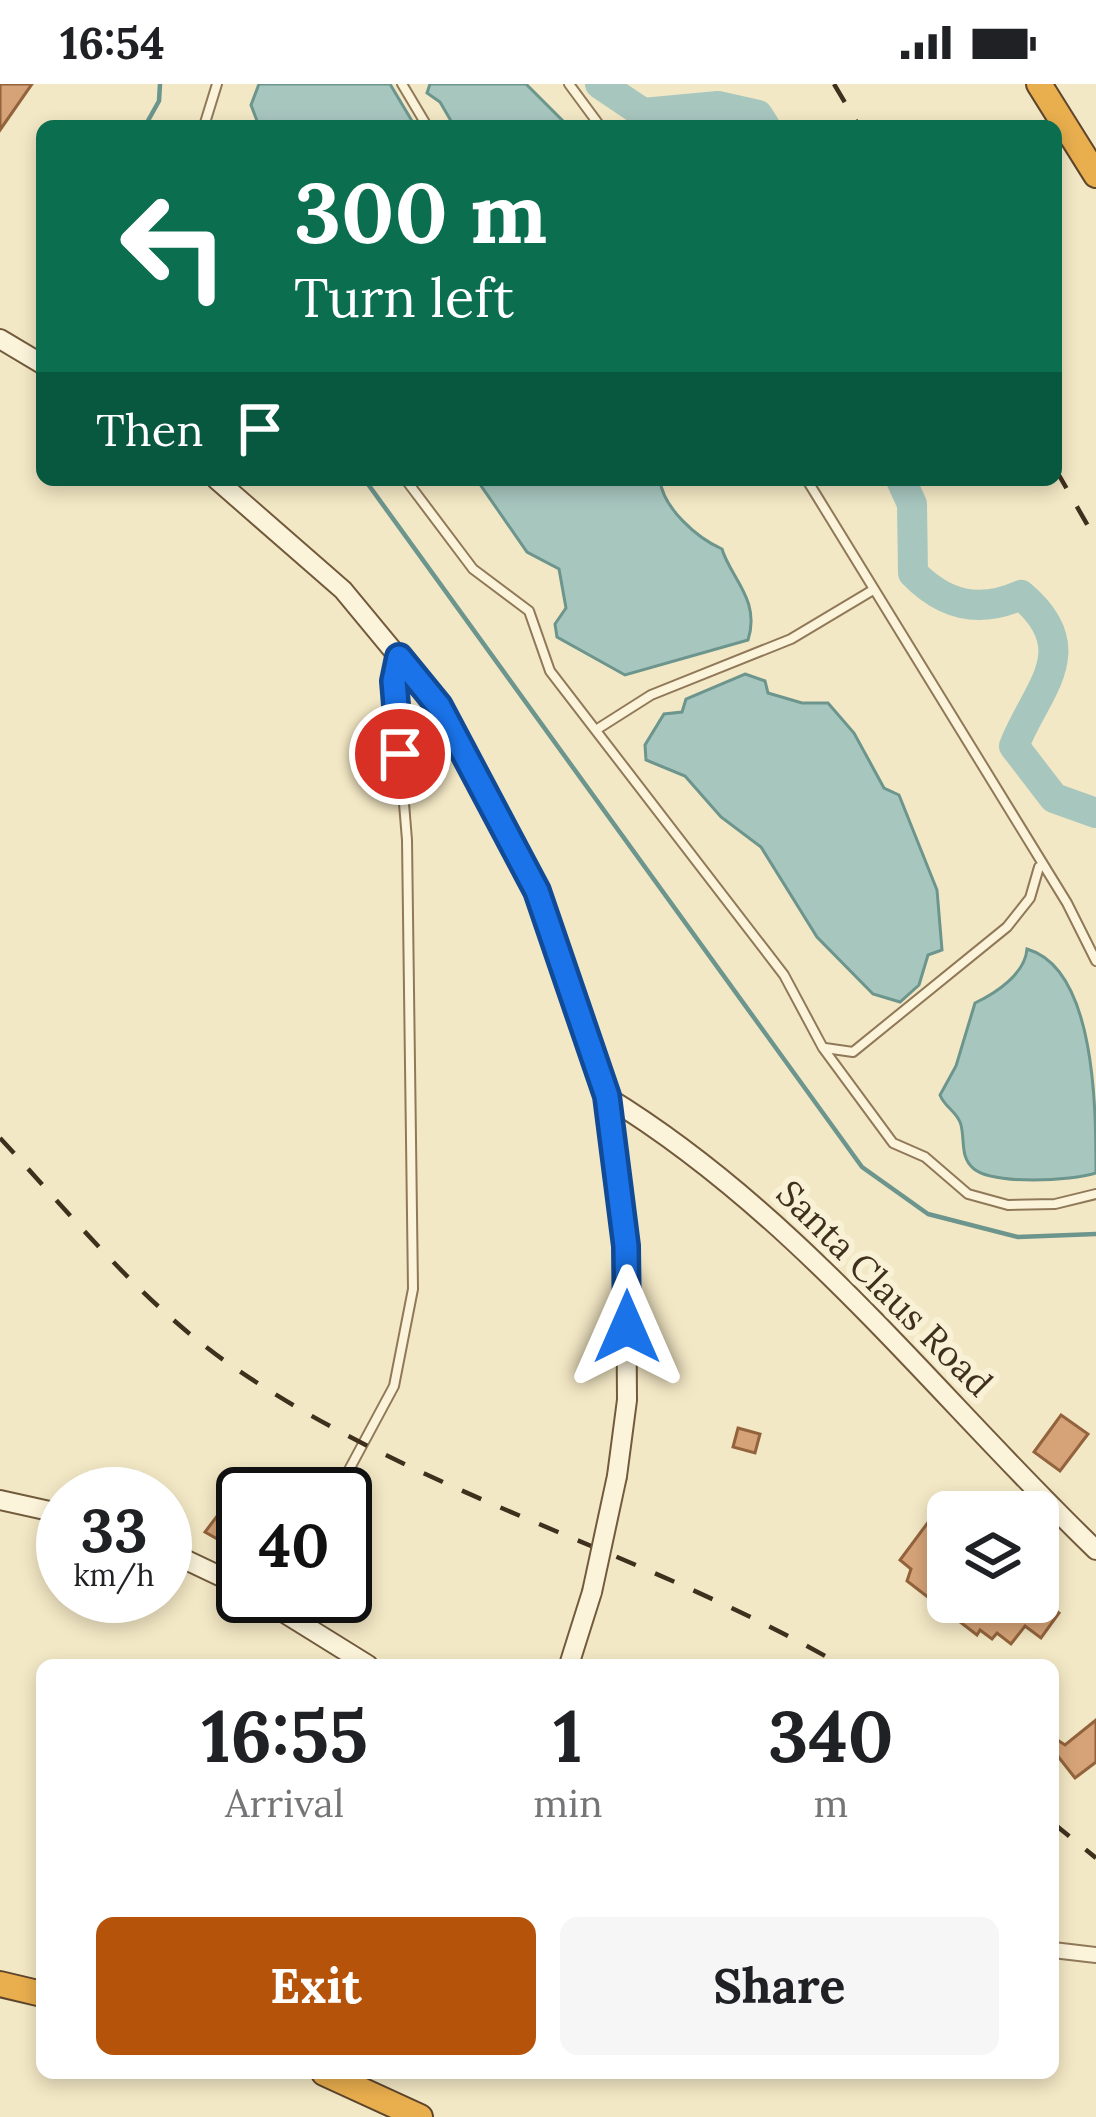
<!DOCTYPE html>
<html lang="en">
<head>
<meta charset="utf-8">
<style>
	body { margin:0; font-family:Lora,serif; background:#f6f6f6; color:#202124; height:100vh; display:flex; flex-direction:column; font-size:45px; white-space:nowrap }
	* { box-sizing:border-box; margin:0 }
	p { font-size:39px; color:#757577 }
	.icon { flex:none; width:66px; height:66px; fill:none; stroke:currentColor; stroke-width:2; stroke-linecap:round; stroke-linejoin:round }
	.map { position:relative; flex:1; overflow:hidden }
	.sheet { position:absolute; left:36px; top:1575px; width:1023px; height:420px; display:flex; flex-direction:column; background:#fff; border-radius:18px; box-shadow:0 6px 18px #0003 }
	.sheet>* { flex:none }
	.top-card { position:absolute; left:36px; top:36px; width:1026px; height:366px; border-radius:18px; box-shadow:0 6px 18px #0003; background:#0b6e4f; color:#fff; overflow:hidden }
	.buttons { position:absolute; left:927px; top:1407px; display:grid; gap:24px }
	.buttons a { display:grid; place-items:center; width:132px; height:132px; border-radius:18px; background:#fff; box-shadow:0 6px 18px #0003; font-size:60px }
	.speed { position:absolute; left:36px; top:1383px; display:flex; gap:24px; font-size:60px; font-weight:700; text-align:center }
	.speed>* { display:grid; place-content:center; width:156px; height:156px; border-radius:50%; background:#fff; box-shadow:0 6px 18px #0003; line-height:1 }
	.speed small { font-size:30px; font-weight:400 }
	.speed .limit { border:6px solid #111; border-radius:18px; background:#fff; color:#111 }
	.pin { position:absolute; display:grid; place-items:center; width:102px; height:102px; color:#fff; margin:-51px; border:6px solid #fff; border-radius:50%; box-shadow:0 3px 12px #0007 }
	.me { position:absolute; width:132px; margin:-66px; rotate:0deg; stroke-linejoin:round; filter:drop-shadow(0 0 9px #0008) }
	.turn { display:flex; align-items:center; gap:42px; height:252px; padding:0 60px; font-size:54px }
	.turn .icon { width:156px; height:156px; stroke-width:2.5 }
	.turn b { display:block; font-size:84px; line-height:102px }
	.then { display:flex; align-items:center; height:114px; padding:0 60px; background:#0003; gap:24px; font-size:45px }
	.eta { display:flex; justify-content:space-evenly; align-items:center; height:204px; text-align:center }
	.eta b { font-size:72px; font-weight:800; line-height:84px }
	.action { display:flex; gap:24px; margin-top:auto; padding:24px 60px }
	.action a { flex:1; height:138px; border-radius:18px; background:#b45309; color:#fff; font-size:48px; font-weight:800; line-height:138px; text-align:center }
	.action a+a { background:#f6f6f6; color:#202124 }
	.status { display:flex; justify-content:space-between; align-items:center; height:84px; padding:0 60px; background:#fff; direction:ltr }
	.status svg { height:33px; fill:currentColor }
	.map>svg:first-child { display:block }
</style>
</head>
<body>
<div class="status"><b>16:54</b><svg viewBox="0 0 49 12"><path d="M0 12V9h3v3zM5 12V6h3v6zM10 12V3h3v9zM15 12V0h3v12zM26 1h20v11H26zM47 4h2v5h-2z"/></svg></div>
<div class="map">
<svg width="1096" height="2033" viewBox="0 0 1096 2033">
	<rect width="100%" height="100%" fill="#f3e8c5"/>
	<g fill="#a7c6be" stroke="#6c958d" stroke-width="3">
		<path d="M259 0H390L415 42H259L251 21Z"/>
		<path d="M430 0H526L568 42H454L440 18 427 9Z"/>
		<path d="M477 396H660C663 424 697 454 722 465 730 493 761 516 748 556L625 591 557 553 555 540 566 524 559 485 527 468Z"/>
		<path d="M745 590 765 597 768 609 802 619H828L854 649 884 704 899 711 937 806 942 866 928 871 919 901 900 918 873 910 817 853 761 763 721 733 685 692 646 676 645 661 664 630 682 628 686 615Z"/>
		<path d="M1027 865C1096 885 1096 1025 1096 1089 1071 1097 995 1101 974 1085 960 1074 965 1057 961 1041 958 1028 945 1024 940 1011L956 982 975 919C996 909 1025 890 1027 865Z"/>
	</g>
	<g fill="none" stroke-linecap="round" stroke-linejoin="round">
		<g stroke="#6c958d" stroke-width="4.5">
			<path d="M145 42 159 17 160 0"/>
			<path d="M365 396 862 1083 928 1130 1018 1153 1096 1150"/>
		</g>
		<g stroke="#a7c6be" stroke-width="30">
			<path d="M600 0 643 29 718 22 758 31 765 42"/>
			<path d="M901 396 912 420 913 489C944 521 979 530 1021 511 1086 566 1037 604 1014 662L1054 714 1096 729"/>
		</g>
	</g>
	<g fill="#d5a377" stroke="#92633c" stroke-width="3">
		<path d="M0 0H32L0 46Z"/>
		<path d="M1061 1331 1088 1350 1060 1387 1034 1368Z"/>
		<path d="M738 1344 760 1350 755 1369 733 1363Z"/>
		<path d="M243 1398V1452L235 1465 205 1448Z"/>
		<path d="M935 1429 948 1438V1518H1045L1059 1529 1041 1554 1025 1542 1011 1560 997 1549 992 1555 980 1546 977 1551 907 1497 911 1485 900 1476Z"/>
		<path d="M1096 1636V1678L1075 1694 1053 1666V1653L1065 1661Z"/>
	</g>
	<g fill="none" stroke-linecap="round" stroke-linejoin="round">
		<g stroke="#907959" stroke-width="12">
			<g id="lane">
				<path d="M402 0 427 42"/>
				<path d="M569 0 600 42"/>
				<path d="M204 42 217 0"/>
				<path d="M406 396 473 485 529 527 550 587 784 891 823 964 893 1059 925 1073 968 1110 1008 1121 1055 1120 1096 1110"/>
				<path d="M807 396 1067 819 1096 877"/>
				<path d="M599 644 651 611 791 555 873 506"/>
				<path d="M825 964 853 968 1007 843 1030 814 1039 783"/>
				<path d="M336 1410 394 1302 413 1205 407 756 394 597 398 577"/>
			</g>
		</g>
		<g stroke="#907959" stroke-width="18">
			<path id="street" d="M1053 1866 1096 1871"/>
		</g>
		<g stroke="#725a3c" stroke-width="22">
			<g id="secondary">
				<path d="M0 255 42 280"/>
				<path d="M217 396 343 506 439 622 537 807 607 1013 626 1162 627 1316 617 1392"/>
				<path d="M607 1013C800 1131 935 1311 1096 1466"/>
				<path d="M0 1416 63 1430"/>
				<path d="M165 1466 243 1503"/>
				<path d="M257 1512 368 1581"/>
				<path d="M569 1581 592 1508"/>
			</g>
		</g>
		<g stroke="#5e462d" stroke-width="28">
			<g id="highway">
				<path d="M1039 0 1096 91"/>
				<path d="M0 1900 42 1910"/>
				<path d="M324 1989 420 2033"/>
			</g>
		</g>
		<use href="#lane" stroke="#fcf4da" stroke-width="8"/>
		<use href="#street" stroke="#fcf4da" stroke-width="14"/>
		<use href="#secondary" stroke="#fcf4da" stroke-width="18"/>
		<use href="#highway" stroke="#e9ae4e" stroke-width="24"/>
		<g stroke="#3f301e" stroke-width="4.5" stroke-dasharray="21 21" stroke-linecap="butt">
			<path d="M834 0 859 42"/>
			<path d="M1056 386 1096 456"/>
			<path d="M0 1054C73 1133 145 1223 235 1284 421 1412 646 1468 841 1581"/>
			<path d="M1053 1739 1096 1774"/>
		</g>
		<g stroke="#725a3c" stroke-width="22" stroke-linecap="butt">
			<path id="secondary-bridge" d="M592 1508 617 1392"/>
		</g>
		<use href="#secondary-bridge" stroke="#fcf4da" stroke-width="18"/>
	</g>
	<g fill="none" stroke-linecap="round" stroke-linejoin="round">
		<g stroke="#114b97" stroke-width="30">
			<path id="route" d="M400 670 394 597 399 573 439 622 537 807 607 1012 626 1162 627 1243"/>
		</g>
		<use href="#route" stroke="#1a73e8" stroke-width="21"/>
	</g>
	<g text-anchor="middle" stroke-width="12" stroke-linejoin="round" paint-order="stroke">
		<g font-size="36" fill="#3f301e" stroke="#f9f1d6">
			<text transform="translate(885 1204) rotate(45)" y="13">Santa Claus Road</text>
		</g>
	</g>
</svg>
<div class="buttons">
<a><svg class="icon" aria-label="layers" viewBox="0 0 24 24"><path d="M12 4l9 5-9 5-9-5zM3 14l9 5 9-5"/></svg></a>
</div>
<div class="speed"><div>33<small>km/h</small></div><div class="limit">40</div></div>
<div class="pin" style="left:400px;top:670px;background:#d93025"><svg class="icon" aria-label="arrive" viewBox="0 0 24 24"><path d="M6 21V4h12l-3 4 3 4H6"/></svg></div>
<svg class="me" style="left:627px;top:1243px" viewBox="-20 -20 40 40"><path d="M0-17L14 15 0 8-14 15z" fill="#1a73e8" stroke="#fff" stroke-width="4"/></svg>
<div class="top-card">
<div class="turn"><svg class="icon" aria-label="left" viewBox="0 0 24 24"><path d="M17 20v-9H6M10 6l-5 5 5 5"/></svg><div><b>300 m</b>Turn left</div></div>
<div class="then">Then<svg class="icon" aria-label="arrive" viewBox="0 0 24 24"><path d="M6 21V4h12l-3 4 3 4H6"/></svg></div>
</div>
<section class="sheet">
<div class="eta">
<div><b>16:55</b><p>Arrival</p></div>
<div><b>1</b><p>min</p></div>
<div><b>340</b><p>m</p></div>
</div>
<div class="action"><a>Exit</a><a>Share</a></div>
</section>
</div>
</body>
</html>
